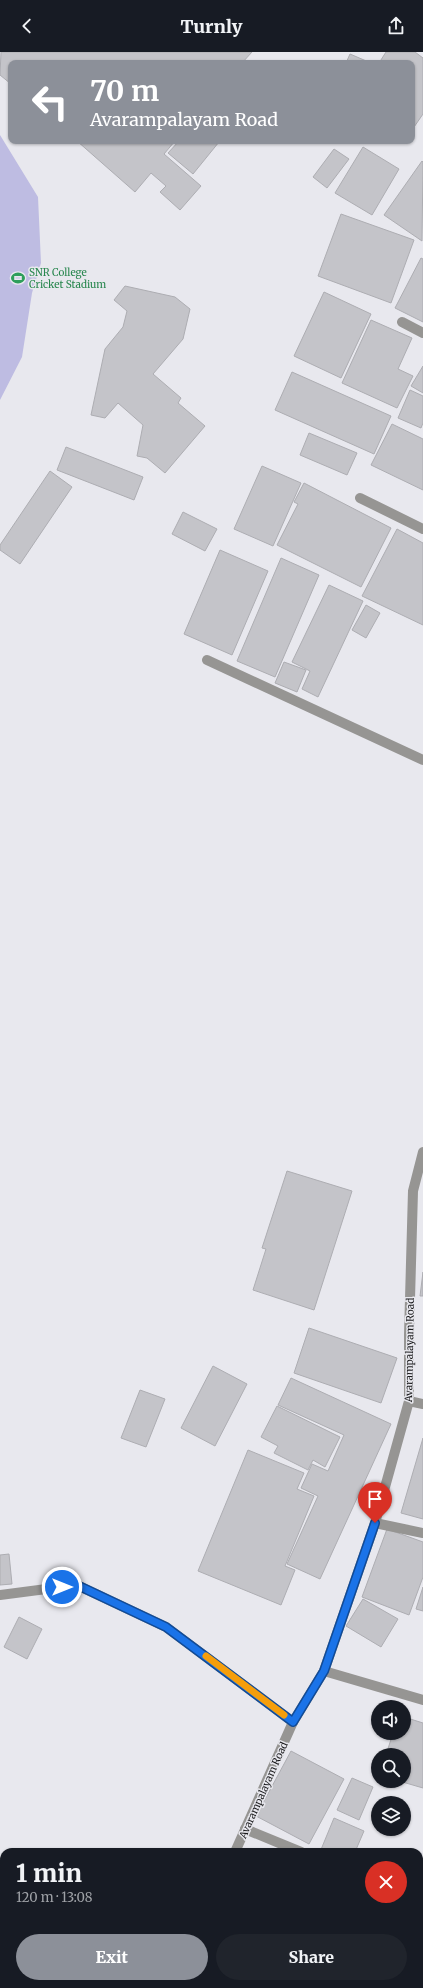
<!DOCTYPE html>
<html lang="en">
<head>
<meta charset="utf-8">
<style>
	body { margin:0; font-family:Merriweather,serif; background:#20242c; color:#f1f3f6; height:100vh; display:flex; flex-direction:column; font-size:15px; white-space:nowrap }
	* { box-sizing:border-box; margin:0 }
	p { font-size:13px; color:#9ea1a6 }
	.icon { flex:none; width:22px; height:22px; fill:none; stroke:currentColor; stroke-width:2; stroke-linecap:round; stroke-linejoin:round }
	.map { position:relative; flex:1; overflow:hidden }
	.sheet { position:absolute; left:0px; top:1796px; width:423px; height:140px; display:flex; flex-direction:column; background:#171b24; border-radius:12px 12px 0 0; box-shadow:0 1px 3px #0004 }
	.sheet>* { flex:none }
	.guide { position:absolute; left:8px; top:8px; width:407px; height:84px; border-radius:8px; box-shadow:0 1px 3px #0004; background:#8c9099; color:#fff; overflow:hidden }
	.fabs { position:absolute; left:371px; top:1648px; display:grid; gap:8px }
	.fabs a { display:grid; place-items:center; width:40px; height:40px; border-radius:50%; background:#171b24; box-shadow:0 1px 3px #0004; font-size:20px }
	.pin { position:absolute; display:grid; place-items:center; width:34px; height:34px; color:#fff; margin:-41px -17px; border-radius:50% 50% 50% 0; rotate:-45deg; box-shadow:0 0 4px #0007 }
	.pin .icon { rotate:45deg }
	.me { position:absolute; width:44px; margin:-22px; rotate:90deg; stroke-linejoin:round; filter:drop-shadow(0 0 3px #0008) }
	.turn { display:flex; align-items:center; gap:14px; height:84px; padding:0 16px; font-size:18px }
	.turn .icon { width:52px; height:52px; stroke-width:2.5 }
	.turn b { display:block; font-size:28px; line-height:34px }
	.round { display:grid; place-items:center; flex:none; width:42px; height:42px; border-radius:21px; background:#20242c }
	.head { display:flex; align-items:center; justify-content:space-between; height:68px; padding:0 16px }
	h1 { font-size:24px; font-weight:800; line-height:30px }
	.cta { display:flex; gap:8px; margin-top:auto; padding:8px 16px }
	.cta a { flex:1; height:46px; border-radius:24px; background:#8c9099; color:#fff; font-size:16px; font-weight:800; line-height:46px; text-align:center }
	.cta a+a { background:#20242c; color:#f1f3f6 }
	header { display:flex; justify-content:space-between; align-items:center; height:52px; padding:0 16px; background:#171b24; font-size:18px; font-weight:800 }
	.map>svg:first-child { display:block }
</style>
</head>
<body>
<header><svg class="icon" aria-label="back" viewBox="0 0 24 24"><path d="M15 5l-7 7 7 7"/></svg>Turnly<svg class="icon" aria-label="share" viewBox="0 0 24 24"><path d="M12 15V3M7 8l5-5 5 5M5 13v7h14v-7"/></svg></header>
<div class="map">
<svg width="423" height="1936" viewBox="0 0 423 1936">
	<rect width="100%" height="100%" fill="#e8e8ee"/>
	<path fill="#bebce2" d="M0 83 38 145 41 211 32 241 22 305 0 348Z"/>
	<g fill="#c4c4c9" stroke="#adadb2">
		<path d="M1 0H252L242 11H11V32L0 23Z"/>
		<path d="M386 0H415L423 6V62L412 78V11H379Z"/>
		<path d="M350 2 371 11H346Z"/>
		<path d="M77 89H175L164 102 201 134 180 158 160 140 166 134 151 121 135 140Z"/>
		<path d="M179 89H219V90L193 122 168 101Z"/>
		<path d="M363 95 399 117 372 163 335 141Z"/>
		<path d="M334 97 349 107 327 136 313 125Z"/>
		<path d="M422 109 423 110 422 189 384 163Z"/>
		<path d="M341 162 414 188 391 251 318 224Z"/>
		<path d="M421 206 423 207V270L395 256Z"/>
		<path d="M125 234 175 245 190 257 183 287 153 322 181 346 178 351 205 374 165 421 147 406 137 404 143 373 118 351 105 366 91 363 105 297 123 275 127 259 114 248Z"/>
		<path d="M324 240 371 262 341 326 294 304Z"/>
		<path d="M371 268 412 286 398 317 413 324 397 356 342 331Z"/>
		<path d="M423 314V341L411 334Z"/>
		<path d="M292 320 391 364 374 402 275 358Z"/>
		<path d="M410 338 423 344V371L421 376 398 366Z"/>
		<path d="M392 372 423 387V438L371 413Z"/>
		<path d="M309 381 357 401 347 423 300 403Z"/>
		<path d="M66 395 143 425 134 448 57 418Z"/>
		<path d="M262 414 301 431 273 494 234 477Z"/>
		<path d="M50 419 72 435 20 512 0 498V493Z"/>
		<path d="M304 431 391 476 361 535 277 493 298 452 294 450Z"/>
		<path d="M183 460 217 477 205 499 172 482Z"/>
		<path d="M397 477 423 491V573L362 544Z"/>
		<path d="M220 498 268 519 232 603 184 582Z"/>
		<path d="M281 506 319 523 275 625 237 609Z"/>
		<path d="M329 533 363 549 318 645 302 637 310 619 292 610Z"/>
		<path d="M366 553 380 561 366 586 352 578Z"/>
		<path d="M284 610 306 618 297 640 275 631Z"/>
		<path d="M287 1119 352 1139 314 1258 253 1238 266 1197 262 1196Z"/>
		<path d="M423 1220V1244H420Z"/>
		<path d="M309 1276 397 1306 381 1351 294 1321Z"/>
		<path d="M213 1314 247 1332 215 1394 181 1376Z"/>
		<path d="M291 1326 391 1372 320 1527 287 1512 318 1444 301 1436 312 1412 328 1419 344 1383 278 1353Z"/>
		<path d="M140 1338 165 1347 146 1395 121 1386Z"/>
		<path d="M277 1354 340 1385 325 1415 313 1408 308 1418 274 1401 278 1394 261 1385Z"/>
		<path d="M423 1386V1467L401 1461Z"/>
		<path d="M248 1398 304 1421 297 1437 314 1444 285 1514 295 1518 281 1553 198 1519Z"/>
		<path d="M387 1477 423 1490V1525L409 1563 362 1545Z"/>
		<path d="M9 1502 12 1532 0 1533V1503Z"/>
		<path d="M423 1535V1559L416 1557Z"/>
		<path d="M363 1547 398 1567 381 1595 346 1574Z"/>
		<path d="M19 1565 42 1577 27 1607 4 1595Z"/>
		<path d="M404 1665 423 1671V1736L399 1729H404V1703H386L393 1681H404Z"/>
		<path d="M291 1699 344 1727 309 1792 256 1764Z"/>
		<path d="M352 1726 373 1735 359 1768 337 1758Z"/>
		<path d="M334 1766 364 1779 355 1800H320Z"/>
		<path d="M222 1932H258L255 1936H228Z"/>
	</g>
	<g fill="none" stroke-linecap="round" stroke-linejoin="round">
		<path stroke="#969593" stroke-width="10" d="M207 608 423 708"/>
		<g stroke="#969593" stroke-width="10">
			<path d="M402 270 423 281"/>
			<path d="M360 446 423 477"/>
			<path d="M409 1349 423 1352"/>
			<path d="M375 1471 423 1481"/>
			<path d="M324 1619 423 1648"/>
			<path d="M245 1777 301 1800"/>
			<path d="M419 1849 423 1851"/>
		</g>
		<g stroke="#969593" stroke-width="10">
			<path d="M0 1543 77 1533 166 1575 293 1670"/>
			<path d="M235 1800 293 1670 324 1619 375 1471 409 1349V1283L413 1139 423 1100"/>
			<path d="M189 1936 190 1932"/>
		</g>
	</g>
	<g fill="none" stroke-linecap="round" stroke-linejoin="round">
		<g stroke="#114b97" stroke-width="10">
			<path id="route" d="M62 1535 77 1533 166 1575 293 1670 324 1619 375 1471"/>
		</g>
		<use href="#route" stroke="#1a73e8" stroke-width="7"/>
		<path stroke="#f59e0b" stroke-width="7" d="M206 1604 284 1663"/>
	</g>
	<defs>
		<g id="stadium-bare" transform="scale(1.08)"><path d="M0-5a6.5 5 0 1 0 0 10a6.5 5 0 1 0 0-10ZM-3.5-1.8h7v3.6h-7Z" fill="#2e9e5b" stroke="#e8e8ee" stroke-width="2.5" paint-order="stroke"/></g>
	</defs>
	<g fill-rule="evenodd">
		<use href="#stadium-bare" x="18" y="226"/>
	</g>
	<g text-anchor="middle" stroke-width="3" stroke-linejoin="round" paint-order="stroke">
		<g font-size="10" fill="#27864d" stroke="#e8e8ee" text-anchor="start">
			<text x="29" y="224">SNR College<tspan x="29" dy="12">Cricket Stadium</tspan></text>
		</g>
		<g font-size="10" fill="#19191b" stroke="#e8e8ee">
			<text transform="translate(409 1298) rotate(-89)" y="4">Avarampalayam Road</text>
			<text transform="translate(263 1738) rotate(-66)" y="4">Avarampalayam Road</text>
		</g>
	</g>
</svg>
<div class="fabs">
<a><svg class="icon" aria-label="sound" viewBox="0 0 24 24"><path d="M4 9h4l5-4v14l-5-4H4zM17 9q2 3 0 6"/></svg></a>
<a><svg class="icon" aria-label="search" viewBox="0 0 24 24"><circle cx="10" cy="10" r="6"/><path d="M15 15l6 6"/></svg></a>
<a><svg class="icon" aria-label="layers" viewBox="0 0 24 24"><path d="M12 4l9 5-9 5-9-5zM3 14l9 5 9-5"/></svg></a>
</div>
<div class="pin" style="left:375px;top:1471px;background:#d93025"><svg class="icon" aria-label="arrive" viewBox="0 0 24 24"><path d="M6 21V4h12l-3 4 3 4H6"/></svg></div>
<svg class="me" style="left:62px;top:1535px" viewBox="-20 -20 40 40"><circle r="17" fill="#1a73e8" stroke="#fff" stroke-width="3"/><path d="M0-11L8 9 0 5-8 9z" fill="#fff"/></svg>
<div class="guide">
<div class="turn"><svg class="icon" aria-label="left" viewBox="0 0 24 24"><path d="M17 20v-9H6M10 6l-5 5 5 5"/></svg><div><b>70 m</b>Avarampalayam Road</div></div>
</div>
<section class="sheet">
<div class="head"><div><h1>1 min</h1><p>120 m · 13:08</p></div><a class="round" style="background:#d93025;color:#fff"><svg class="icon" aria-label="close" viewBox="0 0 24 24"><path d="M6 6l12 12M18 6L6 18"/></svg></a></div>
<div class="cta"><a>Exit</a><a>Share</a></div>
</section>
</div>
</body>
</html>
